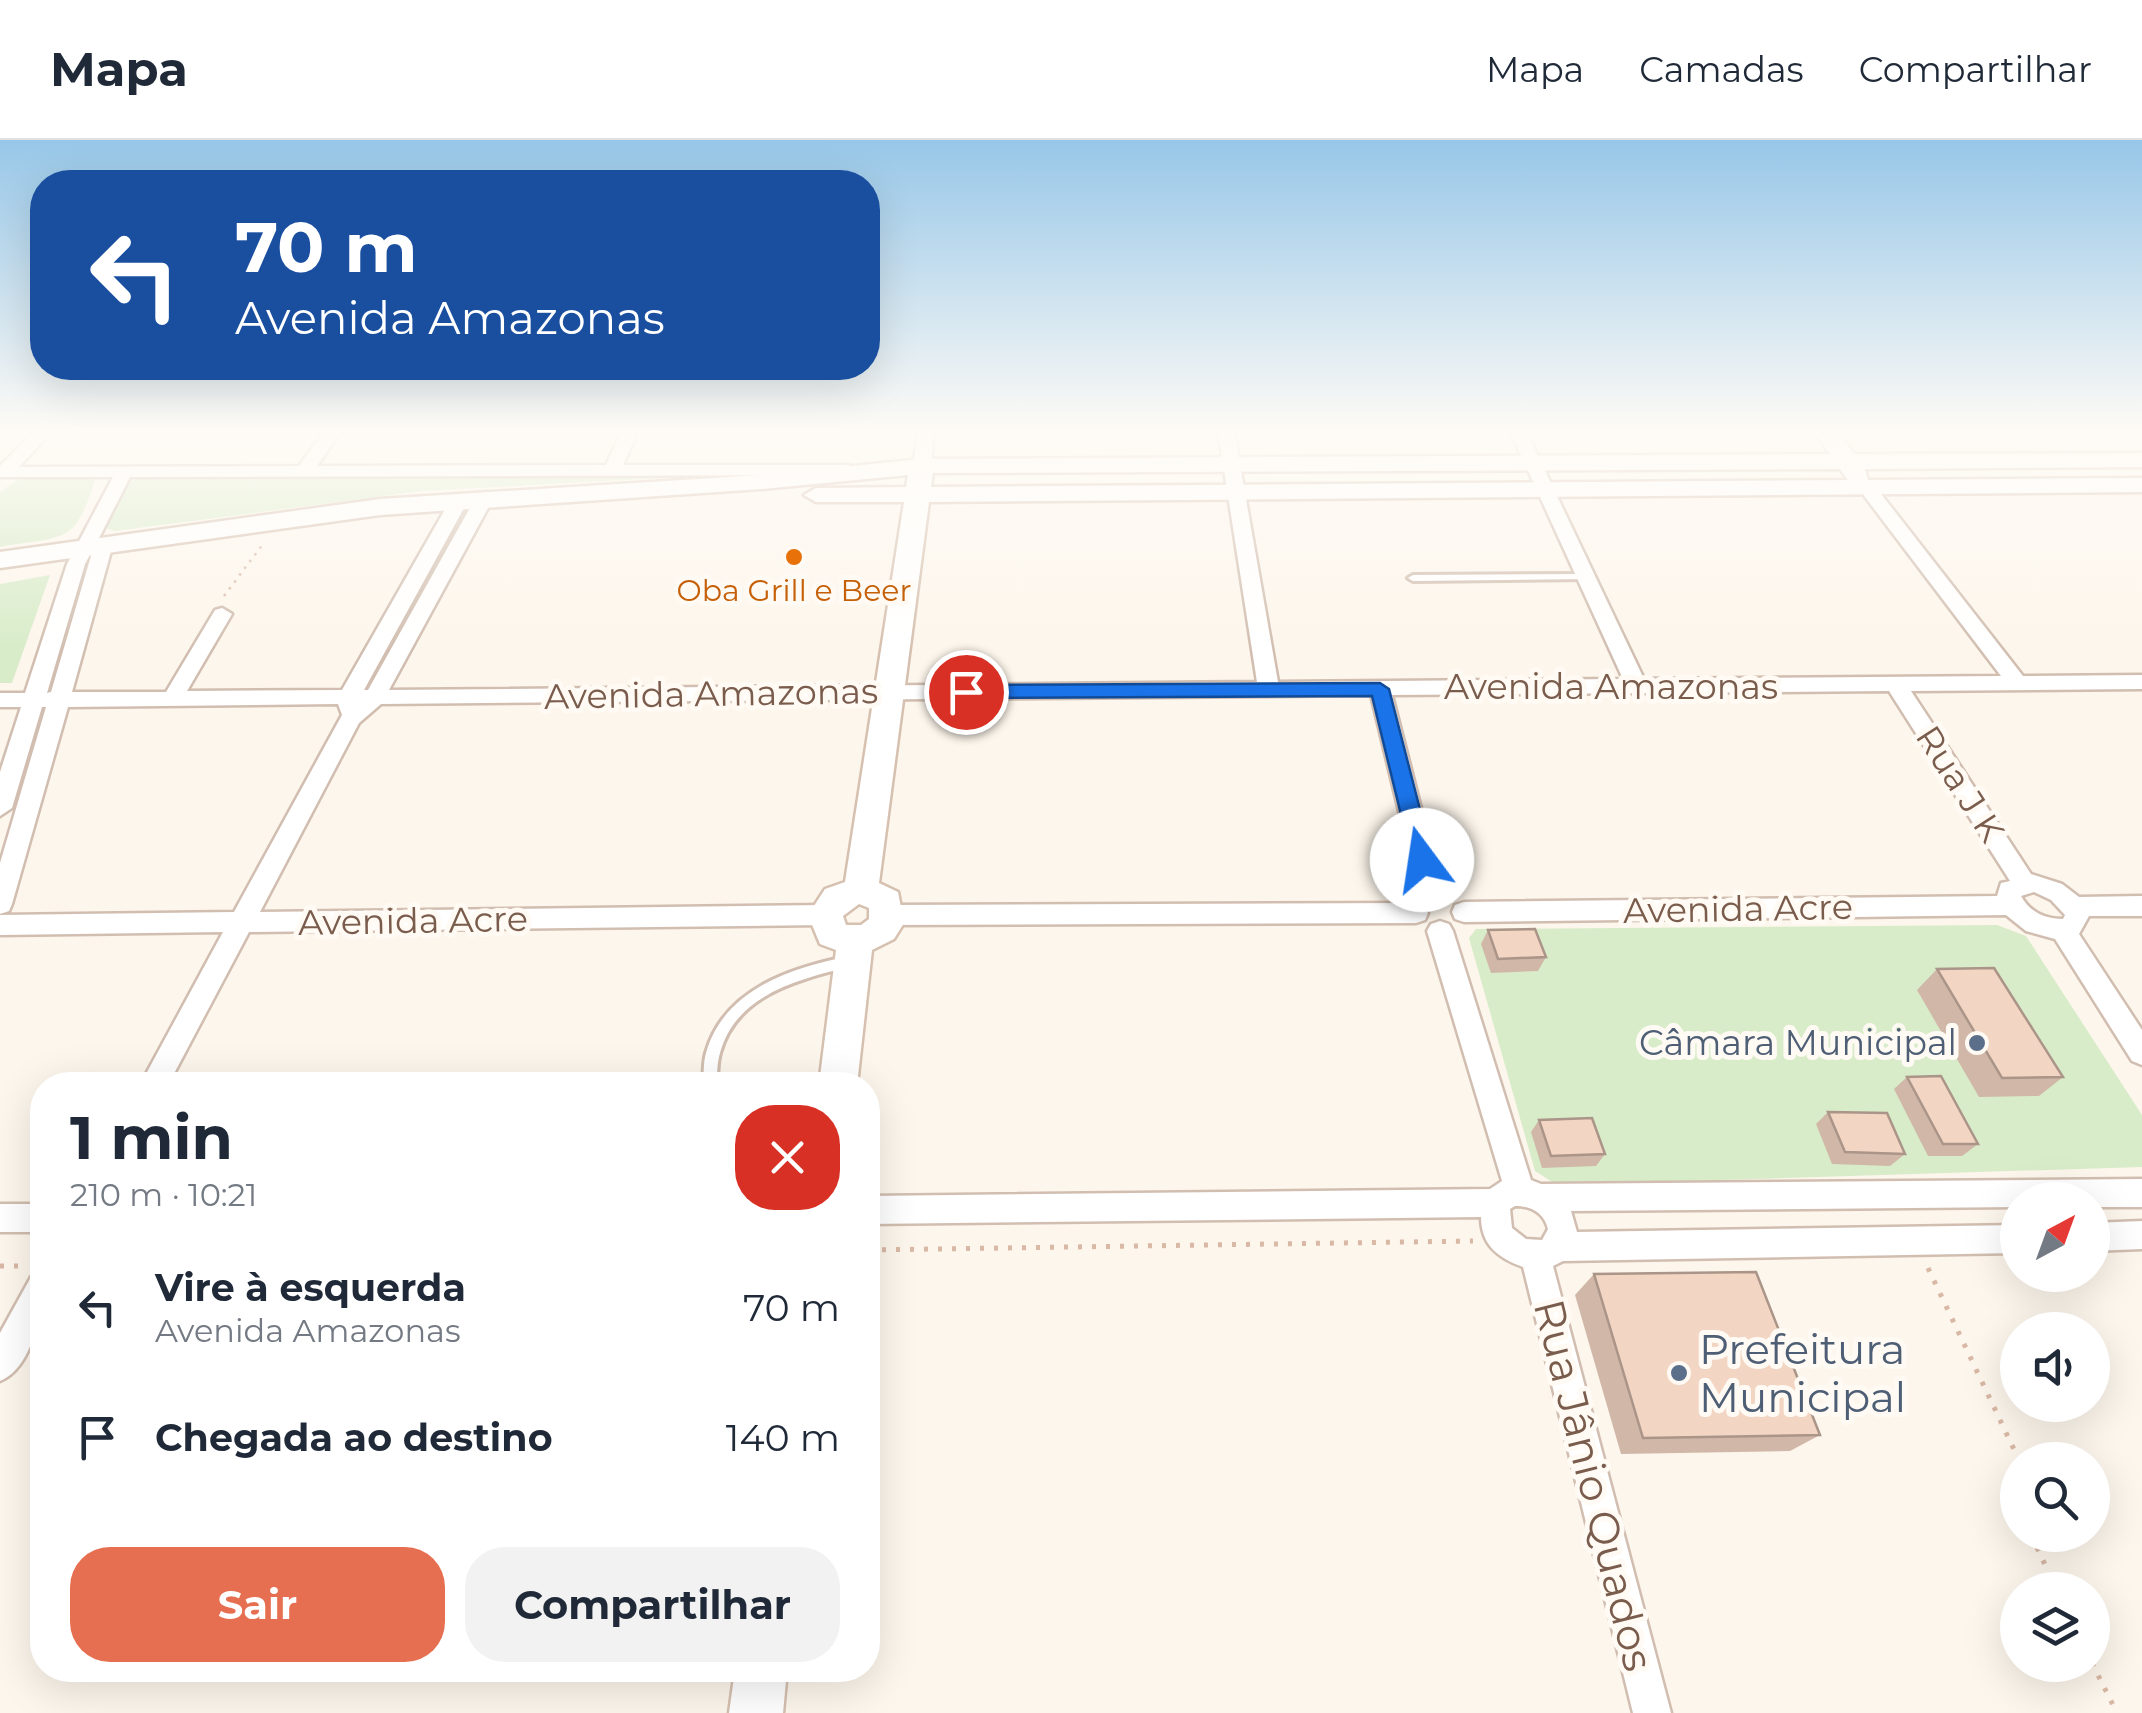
<!DOCTYPE html>
<html lang="pt">
<head>
<meta charset="utf-8">
<style>
	body { margin:0; font-family:Montserrat,sans-serif; background:#f2f2f3; color:#1f2937; height:100vh; display:flex; flex-direction:column; font-size:38px; white-space:nowrap }
	* { box-sizing:border-box; margin:0 }
	p { font-size:32px; color:#747a83 }
	.icon { flex:none; width:55px; height:55px; fill:none; stroke:currentColor; stroke-width:2; stroke-linecap:round; stroke-linejoin:round }
	.map { position:relative; flex:1; overflow:hidden }
	.drawer { position:absolute; left:30px; top:932px; width:850px; height:610px; display:flex; flex-direction:column; background:#fff; border-radius:40px; box-shadow:0 10px 40px #0002 }
	.drawer>* { flex:none }
	.guide { position:absolute; left:30px; top:30px; width:850px; height:210px; border-radius:40px; box-shadow:0 10px 40px #0002; background:#1a4fa0; color:#fff; overflow:hidden }
	.needle { width:65px; rotate:41deg }
	.buttons { position:absolute; left:2000px; top:1042px; display:grid; gap:20px }
	.buttons a { display:grid; place-items:center; width:110px; height:110px; border-radius:50%; background:#fff; box-shadow:0 10px 40px #0002; font-size:50px }
	.pin { position:absolute; display:grid; place-items:center; width:85px; height:85px; color:#fff; margin:-42px; border:5px solid #fff; border-radius:50%; box-shadow:0 2px 10px #0007 }
	.me { position:absolute; width:110px; margin:-55px; rotate:346deg; stroke-linejoin:round; filter:drop-shadow(0 0 8px #0008) }
	.turn { display:flex; align-items:center; gap:35px; height:210px; padding:0 40px; font-size:45px }
	.turn .icon { width:130px; height:130px; stroke-width:2.5 }
	.turn b { display:block; font-size:70px; line-height:85px }
	.round { display:grid; place-items:center; flex:none; width:105px; height:105px; border-radius:40px; background:#f2f2f3 }
	.overview { display:flex; align-items:center; justify-content:space-between; height:170px; padding:0 40px }
	h1 { font-size:60px; font-weight:700; line-height:75px }
	.button { display:flex; gap:20px; margin-top:auto; padding:20px 40px }
	.button a { flex:1; height:115px; border-radius:40px; background:#e76f51; color:#fff; font-size:40px; font-weight:700; line-height:115px; text-align:center }
	.button a+a { background:#f2f2f3; color:#1f2937 }
	ul { padding:0; list-style:none }
	li { display:flex; align-items:center; gap:30px; height:130px; padding:0 40px }
	li div { flex:1 }
	li b { display:block; font-size:38px }
	li em { font-style:normal }
	header { display:flex; align-items:center; gap:60px; box-sizing:border-box; height:140px; padding:0 50px; background:#fff; border-bottom:2px solid #e0e1e3 }
	header strong { font-size:48px }
	nav { display:flex; gap:55px; margin-inline-start:auto; font-size:35px }
	.map>svg:first-child { display:block }
</style>
</head>
<body>
<header>
<strong>Mapa</strong>
<nav><a>Mapa</a><a>Camadas</a><a>Compartilhar</a></nav>
</header>
<div class="map">
<svg width="2142" height="1573" viewBox="0 0 2142 1573">
	<rect width="100%" height="100%" fill="#fdf6ec"/>
	<g fill="#d8ecc9">
		<path d="M737 334 422 351 115 391 105 388 125 343 144 337Z"/>
		<path d="M87 338 95 340C74 407 64 395 0 407V352L19 339Z"/>
		<path d="M50 435 12 543H0V444Z"/>
		<path d="M1997 785 2026 796 2142 975V1027L1557 1045 1535 1031 1469 798 1476 789Z"/>
	</g>
	<g fill="none" stroke-linecap="round" stroke-linejoin="round">
		<g stroke="#d1beb0" stroke-width="6">
			<g id="lane">
				<path d="M1584 434 1587 435V439L1413 441 1408 438 1413 435Z"/>
				<path d="M850 816 855 817 856 821 855 825C802 839 737 852 720 913 717 923 717 934 717 945H703C704 935 703 923 706 913 724 849 791 828 850 816Z"/>
			</g>
		</g>
		<g stroke="#d1beb0" stroke-width="5">
			<g id="street">
				<path d="M35 291H52L19 327 299 326 324 291H341L317 326 606 325 622 291H638L623 325H849L858 330 849 335 130 337 98 400H111L113 404 72 552H166L215 470 222 468 232 474 187 551 342 550 451 359 466 355 469 359 364 550H368L476 357 485 352 494 357 389 550 1257 542 1218 291H1234L1278 542 1623 539 1510 291H1526L1644 539 2001 536 1859 349 1874 345 2023 536 2142 535V549L1911 551 2031 734 2062 744 2079 757 2142 756V776H2089L2079 794 2142 890V925L2132 921 2055 799 2026 791 2006 775 1464 782 1455 779 1452 772 1455 765 1464 762 1997 756 2001 743 2010 741 1889 551 1392 555 1443 754 1431 763 1419 754 1371 555 381 564 359 583 260 772 825 765 834 768 837 775 834 782 825 785 249 792 168 945H140L223 792 0 795V775L234 772 342 575 338 564 68 567 12 764 9 771 0 774V723L46 567H42L12 668 0 676V632L21 567H0V553H25L67 424 113 337H0V326ZM93 409 51 552 47 553 85 424ZM2034 752 2051 760 2065 775 2063 779C2044 779 2030 772 2021 756Z"/>
				<path d="M918 291H934L931 326 922 331 913 326Z"/>
				<path d="M1416 763 1425 766 1428 773 1425 780 1416 783 890 785 881 782 878 775 881 768 890 765Z"/>
				<path d="M1440 781 1449 784 1453 791 1531 1040 1541 1044 2142 1039V1067H2092V1060H2018V1067L1571 1071 1577 1092 2018 1085V1113L1563 1121 1553 1126 1671 1573H1633L1523 1127C1498 1118 1481 1105 1481 1077L868 1084V1056L1490 1049 1502 1041 1427 791 1431 784ZM1515 1066C1531 1066 1544 1073 1548 1089L1542 1100 1526 1099 1512 1088 1510 1069Z"/>
				<rect x="0" y="1064" width="42" height="28"/>
				<path d="M2142 1081V1109L2092 1111V1083Z"/>
				<path d="M42 1133C44 1165 34 1227 0 1241V1193L31 1137Z"/>
			</g>
		</g>
		<g stroke="#d6c0b0" stroke-width="5">
			<g id="secondary">
				<path d="M1813 291H1837L1854 314 2142 313V327L1865 329 1868 340 2142 338V352L929 362 879 743 898 752 904 783 894 799 872 810 857 945H819L836 810 820 804 808 775 825 749 845 742 904 362H816L804 355 816 348 906 347 908 335 761 349 380 375 0 428V412L380 359 761 335 922 319 1830 314ZM1840 329 1848 340 931 347 933 333ZM859 764 869 768V779L861 785H846L843 776Z"/>
				<path d="M735 1530H787L783 1573H729Z"/>
			</g>
		</g>
		<path stroke="#d9b8a5" stroke-width="2.5" stroke-dasharray="2.5 6" stroke-linecap="butt" d="M224 456 263 404"/>
		<g stroke="#d9b8a5" stroke-width="5" stroke-dasharray="4 10" stroke-linecap="butt">
			<path d="M868 1110 1473 1101"/>
			<path d="M0 1126H25"/>
			<path d="M1928 1128 2019 1320"/>
			<path d="M2018 1361V1368"/>
			<path d="M2031 1395 2057 1450"/>
			<path d="M2092 1523 2117 1573"/>
		</g>
		<use href="#lane" fill="#fff" fill-rule="evenodd"/>
		<use href="#street" fill="#fff" fill-rule="evenodd"/>
		<use href="#secondary" fill="#fff" fill-rule="evenodd"/>
	</g>
	<g fill="#d1b7a8">
		<path d="M1488 790 1546 817 1538 831 1491 833 1481 804Z"/>
		<path d="M1937 829 2063 937 2039 956 1979 957 1917 850Z"/>
		<path d="M1907 937 1978 1004 1962 1016H1928L1894 949Z"/>
		<path d="M1828 972 1905 1014 1890 1026 1832 1024 1816 984Z"/>
		<path d="M1539 980 1605 1014 1596 1026 1542 1028 1531 992Z"/>
		<path d="M1594 1134 1820 1295 1790 1311 1621 1314 1575 1155Z"/>
	</g>
	<g fill="#f3d5c3" stroke="#aa9588" stroke-width="2.5">
		<path d="M1535 789 1546 817 1498 819 1488 790Z"/>
		<path d="M1994 828 2063 937 2002 938 1937 829Z"/>
		<path d="M1941 936 1978 1004H1943L1907 937Z"/>
		<path d="M1828 972 1887 973 1905 1014 1845 1012Z"/>
		<path d="M1592 978 1605 1014 1551 1016 1539 980Z"/>
		<path d="M1756 1132 1820 1295 1643 1298 1594 1134Z"/>
	</g>
	<linearGradient id="sky" x2="0" y2="1"><stop stop-color="#97c7e8"/><stop offset="0.57" stop-color="#fefbf6"/><stop offset="1" stop-color="#fefbf6" stop-opacity="0"/></linearGradient>
	<rect width="2142" height="511" fill="url(#sky)"/>
	<path fill="#1a73e8" stroke="#114b97" stroke-width="2.5" d="M1380 543 1389 549 1433 720 1422 728 1412 720 1372 556 966 558 956 552 966 545Z"/>
	<circle fill="#e8710a" stroke="#fffaf3" stroke-width="4" cx="794" cy="417" r="10"/>
	<g fill="#5c6f8a" stroke="#fffaf3" stroke-width="4">
		<circle cx="1977" cy="903" r="10"/>
		<circle cx="1679" cy="1233" r="10"/>
	</g>
	<g text-anchor="middle" stroke-width="10" stroke-linejoin="round" paint-order="stroke">
		<g font-size="30" fill="#c56008" stroke="#fffaf3">
			<text x="794" y="461">Oba Grill e Beer</text>
		</g>
		<g font-size="35" fill="#7a5c4d" stroke="#fffaf3">
			<text x="1611" y="559">Avenida Amazonas</text>
			<text transform="translate(711 554) rotate(-1)" y="12">Avenida Amazonas</text>
			<text transform="translate(1960 644) rotate(57)" y="12">Rua J K</text>
			<text transform="translate(1738 769) rotate(-1)" y="12">Avenida Acre</text>
			<text transform="translate(413 781) rotate(-1)" y="12">Avenida Acre</text>
		</g>
		<g font-size="35" fill="#4e5e75" stroke="#fffaf3" text-anchor="end">
			<text x="1957" y="915">Câmara Municipal</text>
		</g>
		<g font-size="42" fill="#4e5e75" stroke="#fffaf3" text-anchor="start">
			<text x="1699" y="1224">Prefeitura<tspan x="1699" dy="48">Municipal</tspan></text>
		</g>
		<g font-size="42" fill="#7a5c4d" stroke="#fffaf3">
			<text transform="translate(1594 1345) rotate(76)" y="15">Rua Jânio Quados</text>
		</g>
	</g>
</svg>
<div class="buttons">
<a><svg class="needle" viewBox="-14 -14 28 28"><path d="M0-13l5 13h-10z" fill="#e53935"/><path d="M0 13l5-13h-10z" fill="#747a83"/></svg></a>
<a><svg class="icon" aria-label="sound" viewBox="0 0 24 24"><path d="M4 9h4l5-4v14l-5-4H4zM17 9q2 3 0 6"/></svg></a>
<a><svg class="icon" aria-label="search" viewBox="0 0 24 24"><circle cx="10" cy="10" r="6"/><path d="M15 15l6 6"/></svg></a>
<a><svg class="icon" aria-label="layers" viewBox="0 0 24 24"><path d="M12 4l9 5-9 5-9-5zM3 14l9 5 9-5"/></svg></a>
</div>
<div class="pin" style="left:966px;top:552px;background:#d93025"><svg class="icon" aria-label="arrive" viewBox="0 0 24 24"><path d="M6 21V4h12l-3 4 3 4H6"/></svg></div>
<svg class="me" style="left:1422px;top:720px" viewBox="-20 -20 40 40"><circle r="19" fill="#fff"/><path d="M0-13L10 11 0 6-10 11z" fill="#1a73e8"/></svg>
<div class="guide">
<div class="turn"><svg class="icon" aria-label="left" viewBox="0 0 24 24"><path d="M17 20v-9H6M10 6l-5 5 5 5"/></svg><div><b>70 m</b>Avenida Amazonas</div></div>
</div>
<section class="drawer">
<div class="overview"><div><h1>1 min</h1><p>210 m · 10:21</p></div><a class="round" style="background:#d93025;color:#fff"><svg class="icon" aria-label="close" viewBox="0 0 24 24"><path d="M6 6l12 12M18 6L6 18"/></svg></a></div>
<ul>
<li><svg class="icon" aria-label="left" viewBox="0 0 24 24"><path d="M17 20v-9H6M10 6l-5 5 5 5"/></svg><div><b>Vire à esquerda</b><p>Avenida Amazonas</p></div><em>70 m</em></li>
<li><svg class="icon" aria-label="arrive" viewBox="0 0 24 24"><path d="M6 21V4h12l-3 4 3 4H6"/></svg><div><b>Chegada ao destino</b></div><em>140 m</em></li>
</ul>
<div class="button"><a>Sair</a><a>Compartilhar</a></div>
</section>
</div>
</body>
</html>
